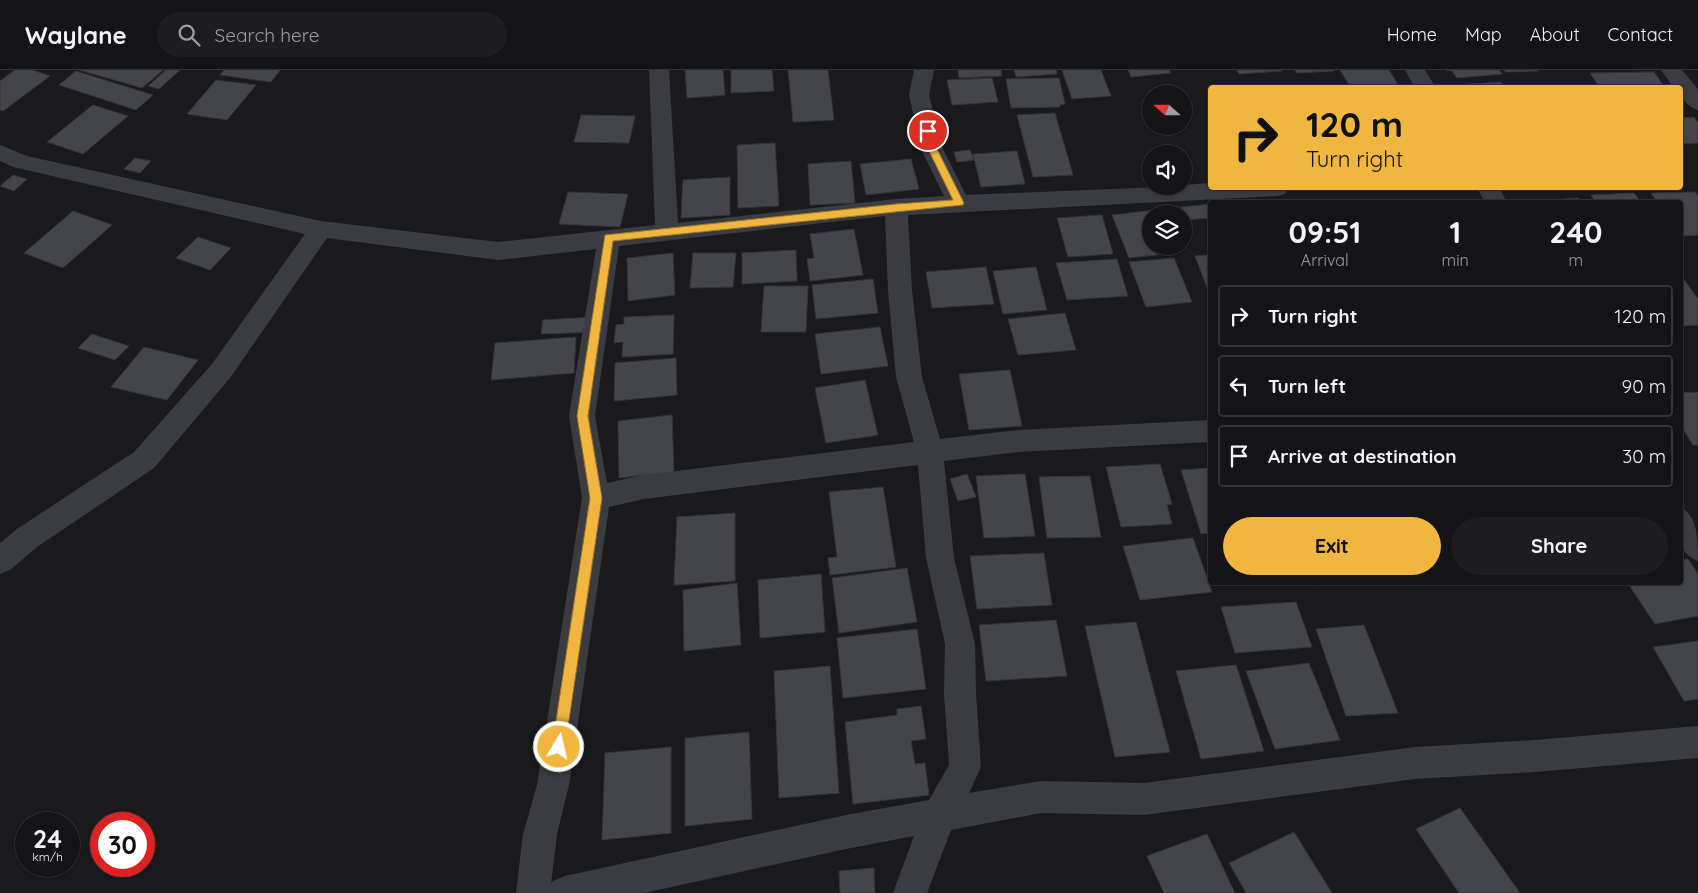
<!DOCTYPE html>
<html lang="en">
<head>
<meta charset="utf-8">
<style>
	body { margin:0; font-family:Quicksand,sans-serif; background:#1d1d1f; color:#f1f3f6; height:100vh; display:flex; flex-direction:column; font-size:19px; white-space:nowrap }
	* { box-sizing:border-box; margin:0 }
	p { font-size:16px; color:#9d9ea1 }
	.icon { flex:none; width:28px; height:28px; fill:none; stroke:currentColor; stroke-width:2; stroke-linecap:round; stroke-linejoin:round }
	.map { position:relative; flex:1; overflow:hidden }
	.drawer { position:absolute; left:1208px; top:130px; width:475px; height:385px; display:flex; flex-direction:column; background:#141416; border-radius:5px; box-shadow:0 1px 4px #0004,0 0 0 1px #333335 }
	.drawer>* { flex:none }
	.hud { position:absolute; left:1208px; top:15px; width:475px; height:105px; border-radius:5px; box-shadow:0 1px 4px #0004,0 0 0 1px #333335; background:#f0b63f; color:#111; overflow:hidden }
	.needle { width:32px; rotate:291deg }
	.tools { position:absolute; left:1142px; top:15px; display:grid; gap:10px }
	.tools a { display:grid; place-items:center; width:50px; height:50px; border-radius:50%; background:#141416; box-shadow:0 1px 4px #0004,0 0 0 1px #333335; font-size:25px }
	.speed { position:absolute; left:15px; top:742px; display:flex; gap:10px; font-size:25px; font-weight:700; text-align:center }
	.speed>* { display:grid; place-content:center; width:65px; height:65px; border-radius:50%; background:#141416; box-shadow:0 1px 4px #0004,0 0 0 1px #333335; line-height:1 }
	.speed small { font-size:12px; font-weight:400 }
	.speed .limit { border:8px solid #d22; background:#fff; color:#111 }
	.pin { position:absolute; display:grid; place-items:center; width:42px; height:42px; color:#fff; margin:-21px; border:2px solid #fff; border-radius:50%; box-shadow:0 1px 5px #0007 }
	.me { position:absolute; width:55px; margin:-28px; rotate:9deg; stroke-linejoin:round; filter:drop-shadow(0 0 4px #0008) }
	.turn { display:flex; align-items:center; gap:18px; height:105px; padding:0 15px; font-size:22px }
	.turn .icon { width:65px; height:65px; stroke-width:2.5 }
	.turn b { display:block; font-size:35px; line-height:42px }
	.eta { display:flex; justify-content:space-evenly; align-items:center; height:85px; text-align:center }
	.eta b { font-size:30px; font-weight:700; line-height:35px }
	.button { display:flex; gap:10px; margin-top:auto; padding:10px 15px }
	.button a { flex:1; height:58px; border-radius:30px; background:#f0b63f; color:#111; font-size:20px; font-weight:700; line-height:58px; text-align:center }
	.button a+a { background:#1d1d1f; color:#f1f3f6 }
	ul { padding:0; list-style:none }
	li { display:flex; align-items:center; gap:15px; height:62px; margin:0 10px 8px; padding:0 5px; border:2px solid #333335; border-radius:5px }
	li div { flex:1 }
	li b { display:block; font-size:19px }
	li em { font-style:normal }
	header { display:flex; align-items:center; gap:30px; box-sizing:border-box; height:70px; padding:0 25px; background:#141416; border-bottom:1px solid #333335 }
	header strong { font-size:24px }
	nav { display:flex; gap:28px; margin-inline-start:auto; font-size:18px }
	.search { width:350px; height:45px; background:#1d1d1f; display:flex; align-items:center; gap:12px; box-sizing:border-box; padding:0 18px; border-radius:28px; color:#9d9ea1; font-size:19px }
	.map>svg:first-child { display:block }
</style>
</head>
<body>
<header>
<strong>Waylane</strong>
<div class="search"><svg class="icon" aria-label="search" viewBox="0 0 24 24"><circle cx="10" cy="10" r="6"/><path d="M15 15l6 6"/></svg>Search here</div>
<nav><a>Home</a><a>Map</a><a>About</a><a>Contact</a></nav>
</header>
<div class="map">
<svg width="1698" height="823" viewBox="0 0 1698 823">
	<rect width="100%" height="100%" fill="#1a1a1d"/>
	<g fill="#44454a" stroke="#343439">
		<path d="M15 0H32L50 6 3 41 0 40V11Z"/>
		<path d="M79 0H163L142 18Z"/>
		<path d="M166 0H180L159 19 148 16Z"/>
		<path d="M224 0H280L271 12 220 5Z"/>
		<path d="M685 0H723L725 25 687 28Z"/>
		<path d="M731 0H772L774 21 731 23Z"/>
		<path d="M788 0H828L834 50 793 52Z"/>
		<path d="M958 0H1001L1002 6 959 8Z"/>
		<path d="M1014 0H1056L1057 4 1016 7Z"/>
		<path d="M1062 0H1101L1111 26 1072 29Z"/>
		<path d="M1128 0H1169L1171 3 1131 7Z"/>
		<path d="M1237 0H1282V1L1239 4Z"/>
		<path d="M1295 0H1333L1334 1 1297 3Z"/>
		<path d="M1340 0H1389L1400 18H1351Z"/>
		<path d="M1446 0H1499L1502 4 1457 8 1452 1Z"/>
		<path d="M1504 0H1538L1539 1 1506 2Z"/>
		<path d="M76 1 153 25 136 40 59 15Z"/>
		<path d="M1654 2 1665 18H1600L1590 3Z"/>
		<path d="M992 8 998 32 952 35 947 10Z"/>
		<path d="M1059 8 1065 34 1060 35V37L1011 38 1006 9Z"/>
		<path d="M216 10 256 15 227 50 187 44Z"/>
		<path d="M1501 12 1504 18H1454L1452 15Z"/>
		<path d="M93 35 128 46 83 84 47 72Z"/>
		<path d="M1055 43 1073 105 1033 107 1017 45Z"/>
		<path d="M581 45 635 46 629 73 574 72Z"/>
		<path d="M1694 47 1698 53V73L1680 74V48Z"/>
		<path d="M775 73 779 136 738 138 737 75Z"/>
		<path d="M970 80 974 90 957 92 954 82Z"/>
		<path d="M1017 81 1025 114 981 117 973 84Z"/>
		<path d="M135 88 151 91 140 103 124 99Z"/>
		<path d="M911 89 919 119 866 125 860 94Z"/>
		<path d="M851 91 855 133 810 135 808 94Z"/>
		<path d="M13 105 27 109 14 121 0 116Z"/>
		<path d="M730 107V145L681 148 683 110Z"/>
		<path d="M568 122 628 124 620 157 559 154Z"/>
		<path d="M1695 122 1698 126V165L1680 166V132H1657L1651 123Z"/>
		<path d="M1634 123 1641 132H1596L1591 125Z"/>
		<path d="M1578 128 1581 132H1537L1536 131Z"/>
		<path d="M1210 134V148L1186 150 1181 137Z"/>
		<path d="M1155 140 1157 144H1151V176H1171L1174 183 1129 188 1112 145Z"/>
		<path d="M73 141 112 155 63 198 24 183Z"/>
		<path d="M1102 145 1113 184 1068 187 1057 148Z"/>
		<path d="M854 159 863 205 810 211 807 189 814 188 810 164Z"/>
		<path d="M198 167 231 178 210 200 176 188Z"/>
		<path d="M796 180 797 211 742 214V183Z"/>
		<path d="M673 183 675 225 628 231 627 188Z"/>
		<path d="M693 183H736L733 217 690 218Z"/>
		<path d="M1210 185V225L1195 186Z"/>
		<path d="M1174 188 1192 232 1146 237 1129 192Z"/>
		<path d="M1117 189 1128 226 1067 230 1056 193Z"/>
		<path d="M986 197 994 234 932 238 926 202Z"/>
		<path d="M1036 197 1047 240 1003 244 993 201Z"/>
		<path d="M1680 204 1698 229V255L1680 256Z"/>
		<path d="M873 209 878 243 816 249 812 215Z"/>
		<path d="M764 216H808L806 262H761Z"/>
		<path d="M1065 243 1076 280 1018 285 1008 249Z"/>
		<path d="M674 245 673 284 622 287 623 272 614 273 616 255 624 254V247Z"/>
		<path d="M594 247 593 262 541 264 543 250Z"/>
		<path d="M880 257 888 296 821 304 815 264Z"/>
		<path d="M92 264 129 276 115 290 78 278Z"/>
		<path d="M576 267 574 303 491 310 495 273Z"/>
		<path d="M144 277 198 290 167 330 111 317Z"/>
		<path d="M676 288 677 325 614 331 615 293Z"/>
		<path d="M1010 300 1022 356 969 360 959 304Z"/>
		<path d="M865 310 878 365 826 373 815 318Z"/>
		<path d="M1698 322V375H1693L1680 354V323Z"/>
		<path d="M672 345 674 402 619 408 618 351Z"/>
		<path d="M1160 394 1172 434 1167 435 1172 454 1121 457 1106 397Z"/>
		<path d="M1210 398V463L1201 464 1181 400Z"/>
		<path d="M967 404 976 427 958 431 950 409Z"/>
		<path d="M1025 404 1035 466 984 468 976 406Z"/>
		<path d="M1090 406 1101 467 1047 468 1039 407Z"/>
		<path d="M883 417 896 497 830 505 828 488 837 487 829 422Z"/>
		<path d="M735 443V511L674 515 677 447Z"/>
		<path d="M1193 468 1212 522 1140 530 1123 476Z"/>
		<path d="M1044 483 1052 535 977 539 970 486Z"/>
		<path d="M1688 489 1698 504V546L1655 554 1627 512H1680V491Z"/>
		<path d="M907 498 917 552 839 563 832 508Z"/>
		<path d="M821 504 825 562 760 568 758 510Z"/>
		<path d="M1314 512H1347L1315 516Z"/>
		<path d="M737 513 741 575 684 581 683 520Z"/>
		<path d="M1296 532 1312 577 1235 583 1221 537Z"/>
		<path d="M1056 550 1067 606 986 611 979 555Z"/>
		<path d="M1136 552 1170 682 1115 687 1085 556Z"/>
		<path d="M1364 555 1398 643 1346 646 1316 559Z"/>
		<path d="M917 559 926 619 843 628 837 568Z"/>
		<path d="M1698 571V629L1684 631 1653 577Z"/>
		<path d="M1309 593 1340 670 1275 679 1246 601Z"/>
		<path d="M1236 595 1264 681 1201 689 1176 601Z"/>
		<path d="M830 596 839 723 779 728 774 601Z"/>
		<path d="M921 636 926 669 911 671 915 694 925 693 929 725 853 734 845 652 897 645V639Z"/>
		<path d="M749 662 752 749 685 756V668Z"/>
		<path d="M671 677V763L602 770 605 683Z"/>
		<path d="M1460 738 1520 823H1459L1416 759Z"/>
		<path d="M1294 762 1332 823H1246L1229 793Z"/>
		<path d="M1207 764 1235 823H1164L1147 786Z"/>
		<path d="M874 798 875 823H840L839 801Z"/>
	</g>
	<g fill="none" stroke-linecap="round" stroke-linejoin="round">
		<g fill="#3b3c42" fill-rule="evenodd">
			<path d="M649 0H669L678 153 896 129 944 126 921 79 909 25 914 0H934L929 25 943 79 966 125 1184 116V115L1210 113V118H1288L1285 124 1277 126 908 145 912 220 922 307 940 369 1018 360 1210 350V372L1018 382 944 391 954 488 975 574 976 623 981 697 969 723 1041 711 1144 713 1415 677 1535 670 1698 656V688L1535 702 1415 709 1144 745 1041 743 951 760 927 823H893L914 766 846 779 644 823H516L523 764 537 715 582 428 569 346 596 179 498 190 327 168 230 308 154 398 37 477 10 500 0 504V473L17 459 134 382 212 294 305 164 13 97 0 91V75L27 86 321 151 498 172 655 155ZM885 146 888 220 896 307 914 372 644 405 607 413 595 346 619 176ZM918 395 926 488 945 574 944 623 949 695 929 730 846 745 565 806 553 811 551 814 557 764 569 715 609 437 644 429Z"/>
			<path d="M1405 0H1425L1436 18H1415Z"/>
			<path d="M1661 0H1682L1698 19V40C1688 37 1680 28 1680 18H1674Z"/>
			<path d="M1477 118H1499L1507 132H1485Z"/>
			<path d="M1680 437C1698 445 1698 470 1698 491 1674 482 1680 458 1680 437Z"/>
		</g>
	</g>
	<path fill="#f0b63f" stroke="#9c7629" d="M928 58 932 61 937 79 964 133 963 135 613 171 588 346 602 428 565 677 563 682 559 684 554 682 552 677 590 428 577 346 605 165 896 134 953 130 928 79 924 61Z"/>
</svg>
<div class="tools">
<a><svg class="needle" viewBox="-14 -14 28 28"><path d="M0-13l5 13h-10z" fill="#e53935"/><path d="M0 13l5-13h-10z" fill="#9d9ea1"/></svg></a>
<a><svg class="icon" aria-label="sound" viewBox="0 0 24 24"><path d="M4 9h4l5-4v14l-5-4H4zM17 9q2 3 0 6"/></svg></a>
<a><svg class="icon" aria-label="layers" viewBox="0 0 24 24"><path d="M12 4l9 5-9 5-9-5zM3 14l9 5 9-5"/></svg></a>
</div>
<div class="speed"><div>24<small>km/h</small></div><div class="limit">30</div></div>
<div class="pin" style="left:928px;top:61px;background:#d93025"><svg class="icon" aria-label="arrive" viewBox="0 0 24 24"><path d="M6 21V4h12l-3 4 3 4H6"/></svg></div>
<svg class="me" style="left:559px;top:677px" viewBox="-20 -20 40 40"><circle r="17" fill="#f0b63f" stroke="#fff" stroke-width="3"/><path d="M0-11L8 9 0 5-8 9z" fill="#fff"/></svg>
<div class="hud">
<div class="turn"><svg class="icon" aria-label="right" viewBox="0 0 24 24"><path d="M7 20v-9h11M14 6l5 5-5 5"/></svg><div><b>120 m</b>Turn right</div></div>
</div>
<section class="drawer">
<div class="eta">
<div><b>09:51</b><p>Arrival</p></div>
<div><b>1</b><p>min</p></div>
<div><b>240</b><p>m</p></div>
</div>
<ul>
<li><svg class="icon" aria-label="right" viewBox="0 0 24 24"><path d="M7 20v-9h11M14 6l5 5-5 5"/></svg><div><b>Turn right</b></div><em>120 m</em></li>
<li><svg class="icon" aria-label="left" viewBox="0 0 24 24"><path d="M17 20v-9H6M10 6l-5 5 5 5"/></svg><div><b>Turn left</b></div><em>90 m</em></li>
<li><svg class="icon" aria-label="arrive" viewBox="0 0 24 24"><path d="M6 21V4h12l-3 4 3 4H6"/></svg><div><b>Arrive at destination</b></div><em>30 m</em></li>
</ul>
<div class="button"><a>Exit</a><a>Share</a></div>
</section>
</div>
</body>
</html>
